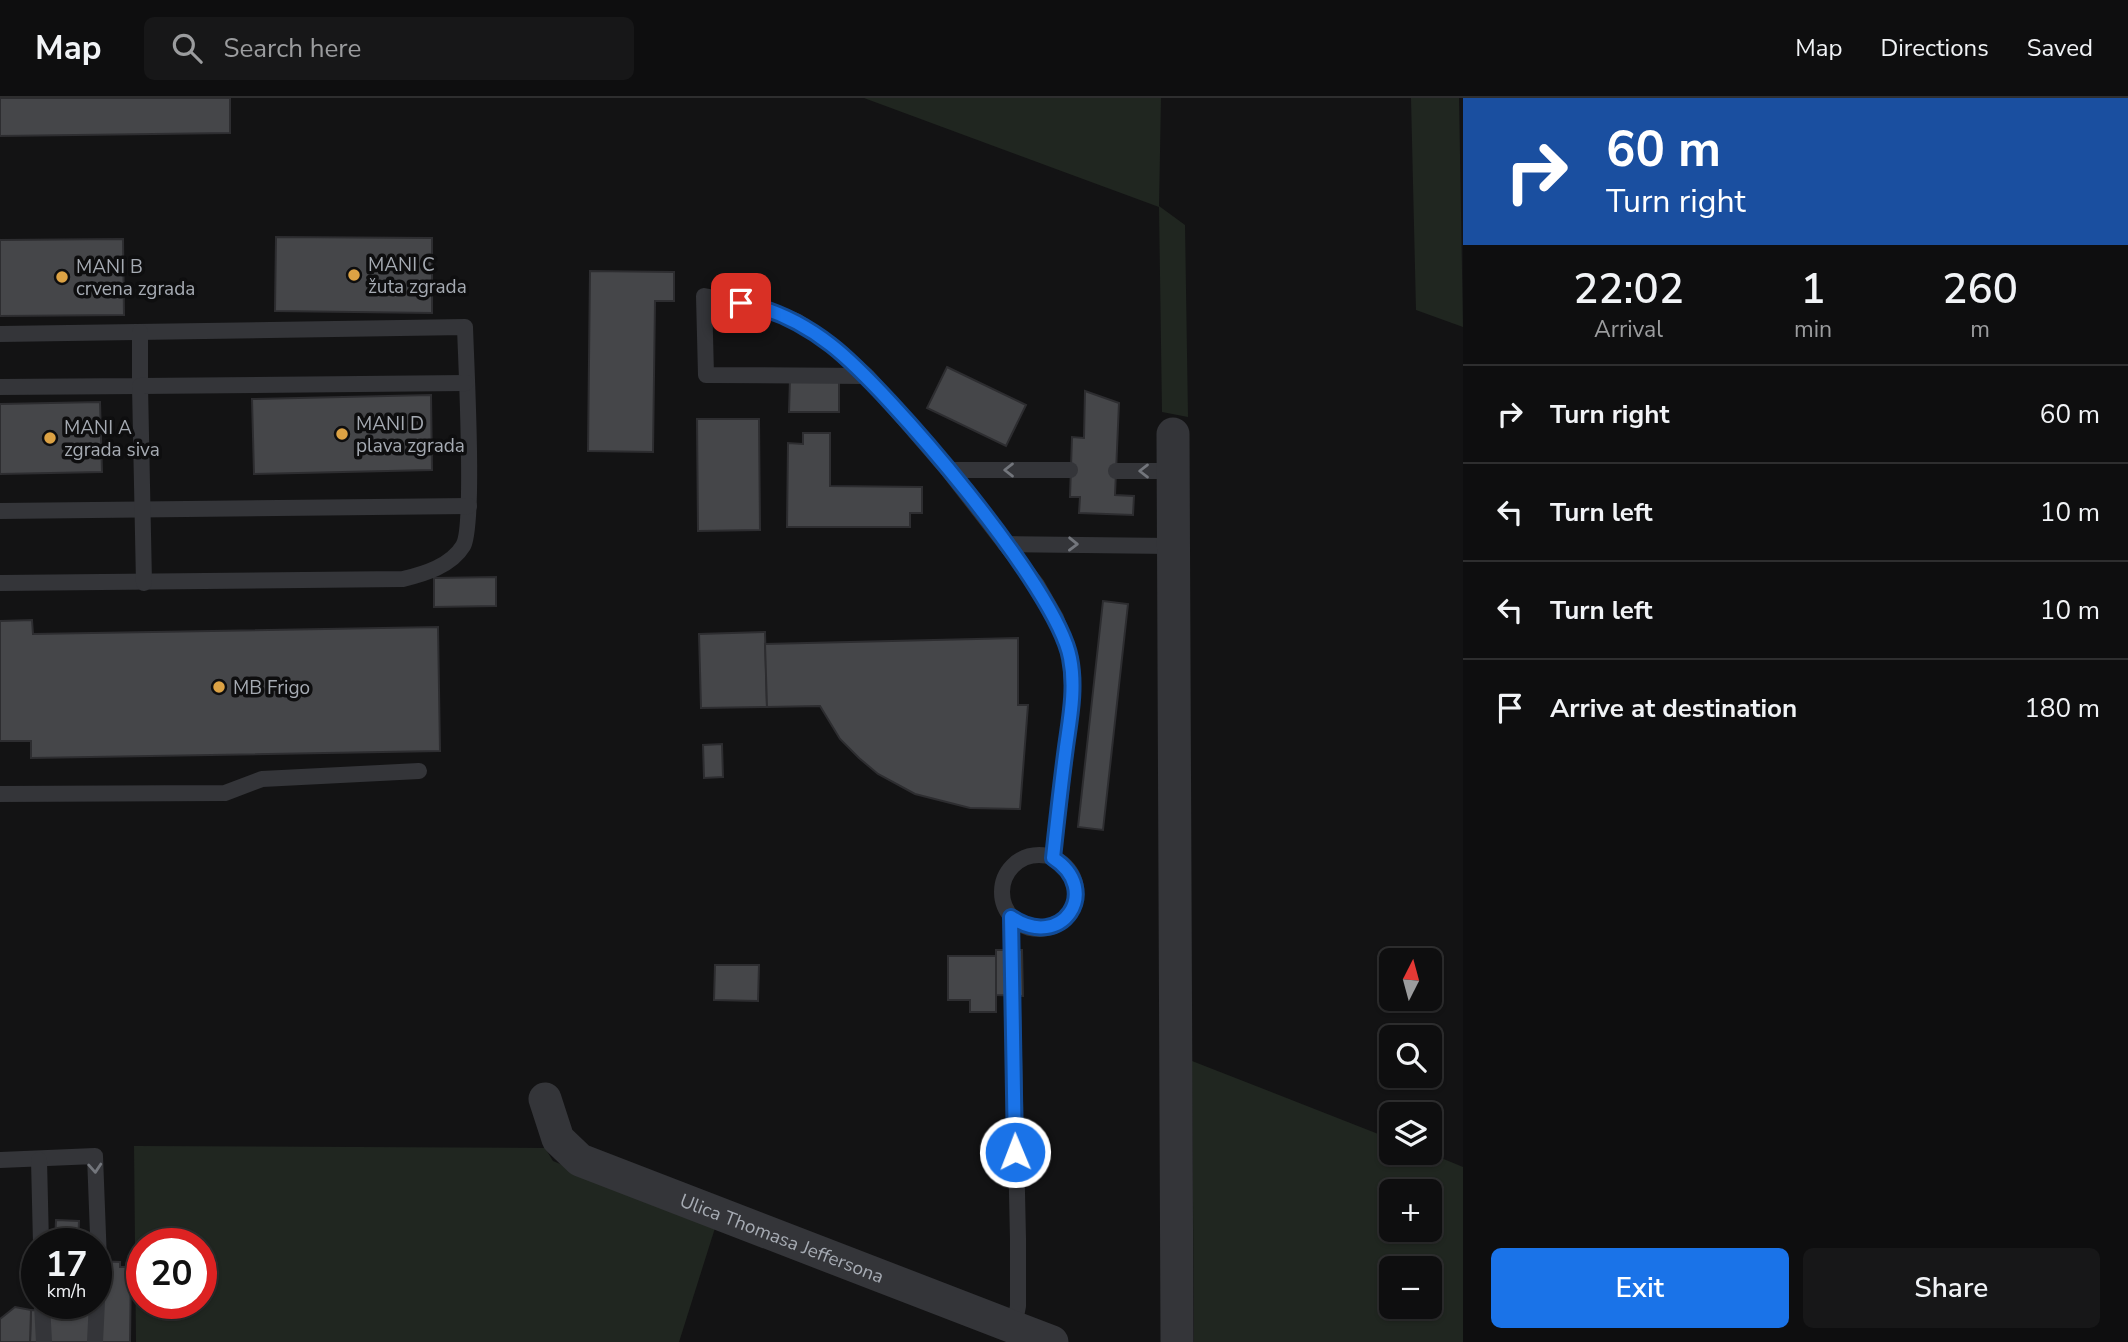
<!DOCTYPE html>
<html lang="en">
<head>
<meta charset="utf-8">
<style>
	body { margin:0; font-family:"Nunito Sans",sans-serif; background:#171718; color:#f1f3f6; height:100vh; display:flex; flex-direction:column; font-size:26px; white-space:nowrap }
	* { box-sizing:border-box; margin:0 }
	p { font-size:23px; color:#9b9c9e }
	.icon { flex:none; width:38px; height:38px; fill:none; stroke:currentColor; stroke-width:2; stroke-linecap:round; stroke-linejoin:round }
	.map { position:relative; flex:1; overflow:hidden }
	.sheet { display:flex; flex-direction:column; background:#0e0e0f; width:665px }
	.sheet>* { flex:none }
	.guide { background:#1a4fa0; color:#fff; overflow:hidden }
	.needle { width:46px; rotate:6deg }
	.buttons { position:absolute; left:1379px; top:850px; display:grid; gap:14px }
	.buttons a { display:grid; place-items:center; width:63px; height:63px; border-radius:10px; background:#0e0e0f; box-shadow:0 2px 5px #0004,0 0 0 2px #2e2e2f; font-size:35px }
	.speed { position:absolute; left:21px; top:1130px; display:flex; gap:14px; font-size:35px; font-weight:700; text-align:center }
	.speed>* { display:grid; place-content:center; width:91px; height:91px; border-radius:50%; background:#0e0e0f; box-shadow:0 2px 5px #0004,0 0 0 2px #2e2e2f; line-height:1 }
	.speed small { font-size:18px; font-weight:400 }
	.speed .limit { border:10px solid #d22; background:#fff; color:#111 }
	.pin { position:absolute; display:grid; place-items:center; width:60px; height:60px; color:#fff; margin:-30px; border-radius:14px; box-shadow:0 4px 10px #0006 }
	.me { position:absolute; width:77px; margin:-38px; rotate:359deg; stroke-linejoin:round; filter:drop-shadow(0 0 5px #0008) }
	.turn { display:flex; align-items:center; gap:24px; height:147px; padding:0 28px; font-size:32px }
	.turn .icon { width:91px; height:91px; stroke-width:2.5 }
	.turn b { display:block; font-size:49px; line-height:60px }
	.eta { display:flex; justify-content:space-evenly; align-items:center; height:119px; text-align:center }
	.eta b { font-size:42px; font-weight:600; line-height:49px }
	.cta { display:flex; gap:14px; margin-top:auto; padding:14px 28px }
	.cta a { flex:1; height:80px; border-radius:10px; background:#1a73e8; color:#fff; font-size:28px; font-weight:600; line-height:80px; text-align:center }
	.cta a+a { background:#171718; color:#f1f3f6 }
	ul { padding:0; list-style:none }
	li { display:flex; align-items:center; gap:21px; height:98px; padding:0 28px; border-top:2px solid #2e2e2f }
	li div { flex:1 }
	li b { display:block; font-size:26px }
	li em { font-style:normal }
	header { display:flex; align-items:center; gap:42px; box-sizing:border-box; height:98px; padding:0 35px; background:#0e0e0f; border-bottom:2px solid #2e2e2f }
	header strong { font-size:33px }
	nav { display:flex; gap:38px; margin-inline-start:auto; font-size:24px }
	.search { width:490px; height:63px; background:#171718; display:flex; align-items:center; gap:18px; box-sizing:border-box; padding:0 24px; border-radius:10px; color:#9b9c9e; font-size:26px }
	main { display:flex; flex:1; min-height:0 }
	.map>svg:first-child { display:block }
</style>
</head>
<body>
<header>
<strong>Map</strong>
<div class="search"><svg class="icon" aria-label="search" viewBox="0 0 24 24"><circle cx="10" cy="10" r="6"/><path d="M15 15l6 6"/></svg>Search here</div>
<nav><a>Map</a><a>Directions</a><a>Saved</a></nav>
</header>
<main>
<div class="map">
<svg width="1463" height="1244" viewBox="0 0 1463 1244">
	<rect width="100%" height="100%" fill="#131314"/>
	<g fill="#202620" fill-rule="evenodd">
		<path d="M864 0H1161L1159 108 1185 127 1188 319 1162 314 1159 109Z"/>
		<path d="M1411 0H1459L1463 229 1416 212Z"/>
		<path d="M1192 963 1391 1041V1055H1429L1463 1069V1244H1194ZM1391 1094H1430V1132H1391ZM1391 1171H1430V1209H1391Z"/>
		<path d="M134 1048 545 1050 553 1063 715 1130 679 1244H136ZM142 1146H201V1206H142Z"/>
	</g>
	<g fill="#454649" stroke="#2d2d30" stroke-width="2">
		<path d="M0 0H230V35L0 38Z"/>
		<path d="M276 139 432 140V215L275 213Z"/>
		<path d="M123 141 124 217 0 218V142Z"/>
		<path d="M590 173 674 174V203H655L653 354 588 353Z"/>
		<path d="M947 269 1026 307 1006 348 927 310Z"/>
		<path d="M790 281H839V314H789Z"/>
		<path d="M1085 293 1119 305 1115 397 1134 398 1133 417 1079 415 1080 399H1070L1072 339 1084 340Z"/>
		<path d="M431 297 432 372 254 376 252 301Z"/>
		<path d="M100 304 102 374 0 376V306Z"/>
		<path d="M697 321H759L760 432 698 433Z"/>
		<path d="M803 335H830V388L922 389V415H910V429H787L788 345 803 346Z"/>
		<path d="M496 479V508L434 509V480Z"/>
		<path d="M1103 503 1128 506 1103 732 1078 729Z"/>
		<path d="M32 522 33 536 438 529 440 653 31 660V643H0V523Z"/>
		<path d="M765 534 767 609 701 610 699 536Z"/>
		<path d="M1018 540V607H1028L1020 711 970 710 915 696 878 676 859 660 840 641 820 608 767 609 765 546Z"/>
		<path d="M722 646 723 679 704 680 703 647Z"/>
		<path d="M996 852H1022L1023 898 996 897Z"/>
		<path d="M948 858H996V914H970V902H948Z"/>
		<path d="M715 867H759L758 903 714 902Z"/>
		<path d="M56 1122 79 1123 78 1146H55Z"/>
		<path d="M96 1163 120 1164V1169H131L130 1244H30L31 1212 54 1213V1206H96Z"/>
		<path d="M15 1209 31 1212 30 1244H0V1221Z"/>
	</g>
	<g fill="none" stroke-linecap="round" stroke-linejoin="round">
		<g stroke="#343539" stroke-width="16">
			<path d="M0 236 465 229C466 264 475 429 463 448 451 468 424 476 403 481L0 485"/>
			<path d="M867 278 706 277 704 198 759 208 798 224 831 247 867 278 948 372 1037 487 1056 520 1070 558 1073 593 1053 760"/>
			<path d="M0 289 140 288V234"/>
			<path d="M948 372H1070"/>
			<path d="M1116 373H1173"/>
			<path d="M0 413 469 408"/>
			<path d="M1005 446 1171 448"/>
			<path d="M144 485 140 288 466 285"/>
			<path d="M0 696 225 695 262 681 419 673"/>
			<circle cx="1039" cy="794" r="37"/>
			<path d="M1011 819 1018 1141V1208L1014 1229"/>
			<path d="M0 1062 95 1058 99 1163 95 1244"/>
			<path d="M39 1062 41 1146"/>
			<path d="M42 1206 44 1244"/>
		</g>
		<g stroke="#343539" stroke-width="33">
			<path d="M1173 336 1177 1244"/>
			<path id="s1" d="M545 1001 558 1041 580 1062 1052 1244"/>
		</g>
	</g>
	<defs><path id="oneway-chevron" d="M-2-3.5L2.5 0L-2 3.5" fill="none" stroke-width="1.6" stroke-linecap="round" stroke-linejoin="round" transform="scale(1.75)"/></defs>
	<g stroke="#73767c">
		<use href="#oneway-chevron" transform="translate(1009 372) rotate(-180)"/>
		<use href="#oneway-chevron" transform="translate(1144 373) rotate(-180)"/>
		<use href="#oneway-chevron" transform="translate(1073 446) rotate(1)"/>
		<use href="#oneway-chevron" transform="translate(95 1070) rotate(86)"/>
	</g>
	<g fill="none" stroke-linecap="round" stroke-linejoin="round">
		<g stroke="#114b97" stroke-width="18">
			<path id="route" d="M741 205C775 211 804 226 831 247 889 292 1057 490 1070 560 1076 590 1070 620 1066 649 1061 686 1057 723 1053 760 1103 792 1062 854 1011 819L1015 1054"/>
		</g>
		<use href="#route" stroke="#1a73e8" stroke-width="12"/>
	</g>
	<g fill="#dca244" stroke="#0e0e0f" stroke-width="2.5">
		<circle cx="354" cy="177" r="7"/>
		<circle cx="62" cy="179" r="7"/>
		<circle cx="342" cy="336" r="7"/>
		<circle cx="50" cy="340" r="7"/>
		<circle cx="219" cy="589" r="7"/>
	</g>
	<g text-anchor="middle" stroke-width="7" stroke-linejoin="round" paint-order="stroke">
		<g font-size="19" fill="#a6abb3" stroke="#0e0e0f" text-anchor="start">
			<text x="368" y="173">MANI C<tspan x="368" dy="22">žuta zgrada</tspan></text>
			<text x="76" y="175">MANI B<tspan x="76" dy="22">crvena zgrada</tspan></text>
			<text x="356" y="332">MANI D<tspan x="356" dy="22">plava zgrada</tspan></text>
			<text x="64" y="336">MANI A<tspan x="64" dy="22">zgrada siva</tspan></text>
			<text x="233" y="596">MB Frigo</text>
		</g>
		<g font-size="19" fill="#a6abb3" stroke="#0e0e0f">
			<text dy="7" stroke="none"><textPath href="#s1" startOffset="289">Ulica Thomasa Jeffersona</textPath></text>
		</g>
	</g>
</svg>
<div class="buttons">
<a><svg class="needle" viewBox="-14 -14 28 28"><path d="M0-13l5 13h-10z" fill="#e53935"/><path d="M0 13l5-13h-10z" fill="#9b9c9e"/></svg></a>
<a><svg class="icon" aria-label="search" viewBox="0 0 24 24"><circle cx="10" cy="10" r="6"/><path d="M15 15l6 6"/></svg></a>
<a><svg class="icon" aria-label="layers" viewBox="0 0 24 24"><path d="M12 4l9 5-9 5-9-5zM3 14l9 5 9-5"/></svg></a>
<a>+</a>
<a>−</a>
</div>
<div class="speed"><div>17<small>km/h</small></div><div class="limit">20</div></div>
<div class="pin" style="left:741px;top:205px;background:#d93025"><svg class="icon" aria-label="arrive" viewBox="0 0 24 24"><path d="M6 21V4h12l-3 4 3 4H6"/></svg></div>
<svg class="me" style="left:1015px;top:1054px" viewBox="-20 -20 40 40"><circle r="17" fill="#1a73e8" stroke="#fff" stroke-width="3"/><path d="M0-11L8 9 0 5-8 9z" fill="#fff"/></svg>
</div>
<section class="sheet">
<div class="guide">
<div class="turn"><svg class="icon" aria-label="right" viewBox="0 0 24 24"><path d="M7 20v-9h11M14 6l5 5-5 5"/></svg><div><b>60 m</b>Turn right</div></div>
</div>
<div class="eta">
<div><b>22:02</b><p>Arrival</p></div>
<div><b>1</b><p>min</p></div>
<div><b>260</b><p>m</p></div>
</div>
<ul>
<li><svg class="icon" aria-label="right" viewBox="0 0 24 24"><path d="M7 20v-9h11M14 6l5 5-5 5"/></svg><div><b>Turn right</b></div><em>60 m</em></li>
<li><svg class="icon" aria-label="left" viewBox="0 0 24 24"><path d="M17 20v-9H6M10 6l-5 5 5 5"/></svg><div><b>Turn left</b></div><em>10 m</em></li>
<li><svg class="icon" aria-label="left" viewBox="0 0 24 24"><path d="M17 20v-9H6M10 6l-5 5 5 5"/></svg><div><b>Turn left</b></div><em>10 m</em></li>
<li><svg class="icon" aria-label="arrive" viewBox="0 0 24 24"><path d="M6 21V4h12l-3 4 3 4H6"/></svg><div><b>Arrive at destination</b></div><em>180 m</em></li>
</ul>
<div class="cta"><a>Exit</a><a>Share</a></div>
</section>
</main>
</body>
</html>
